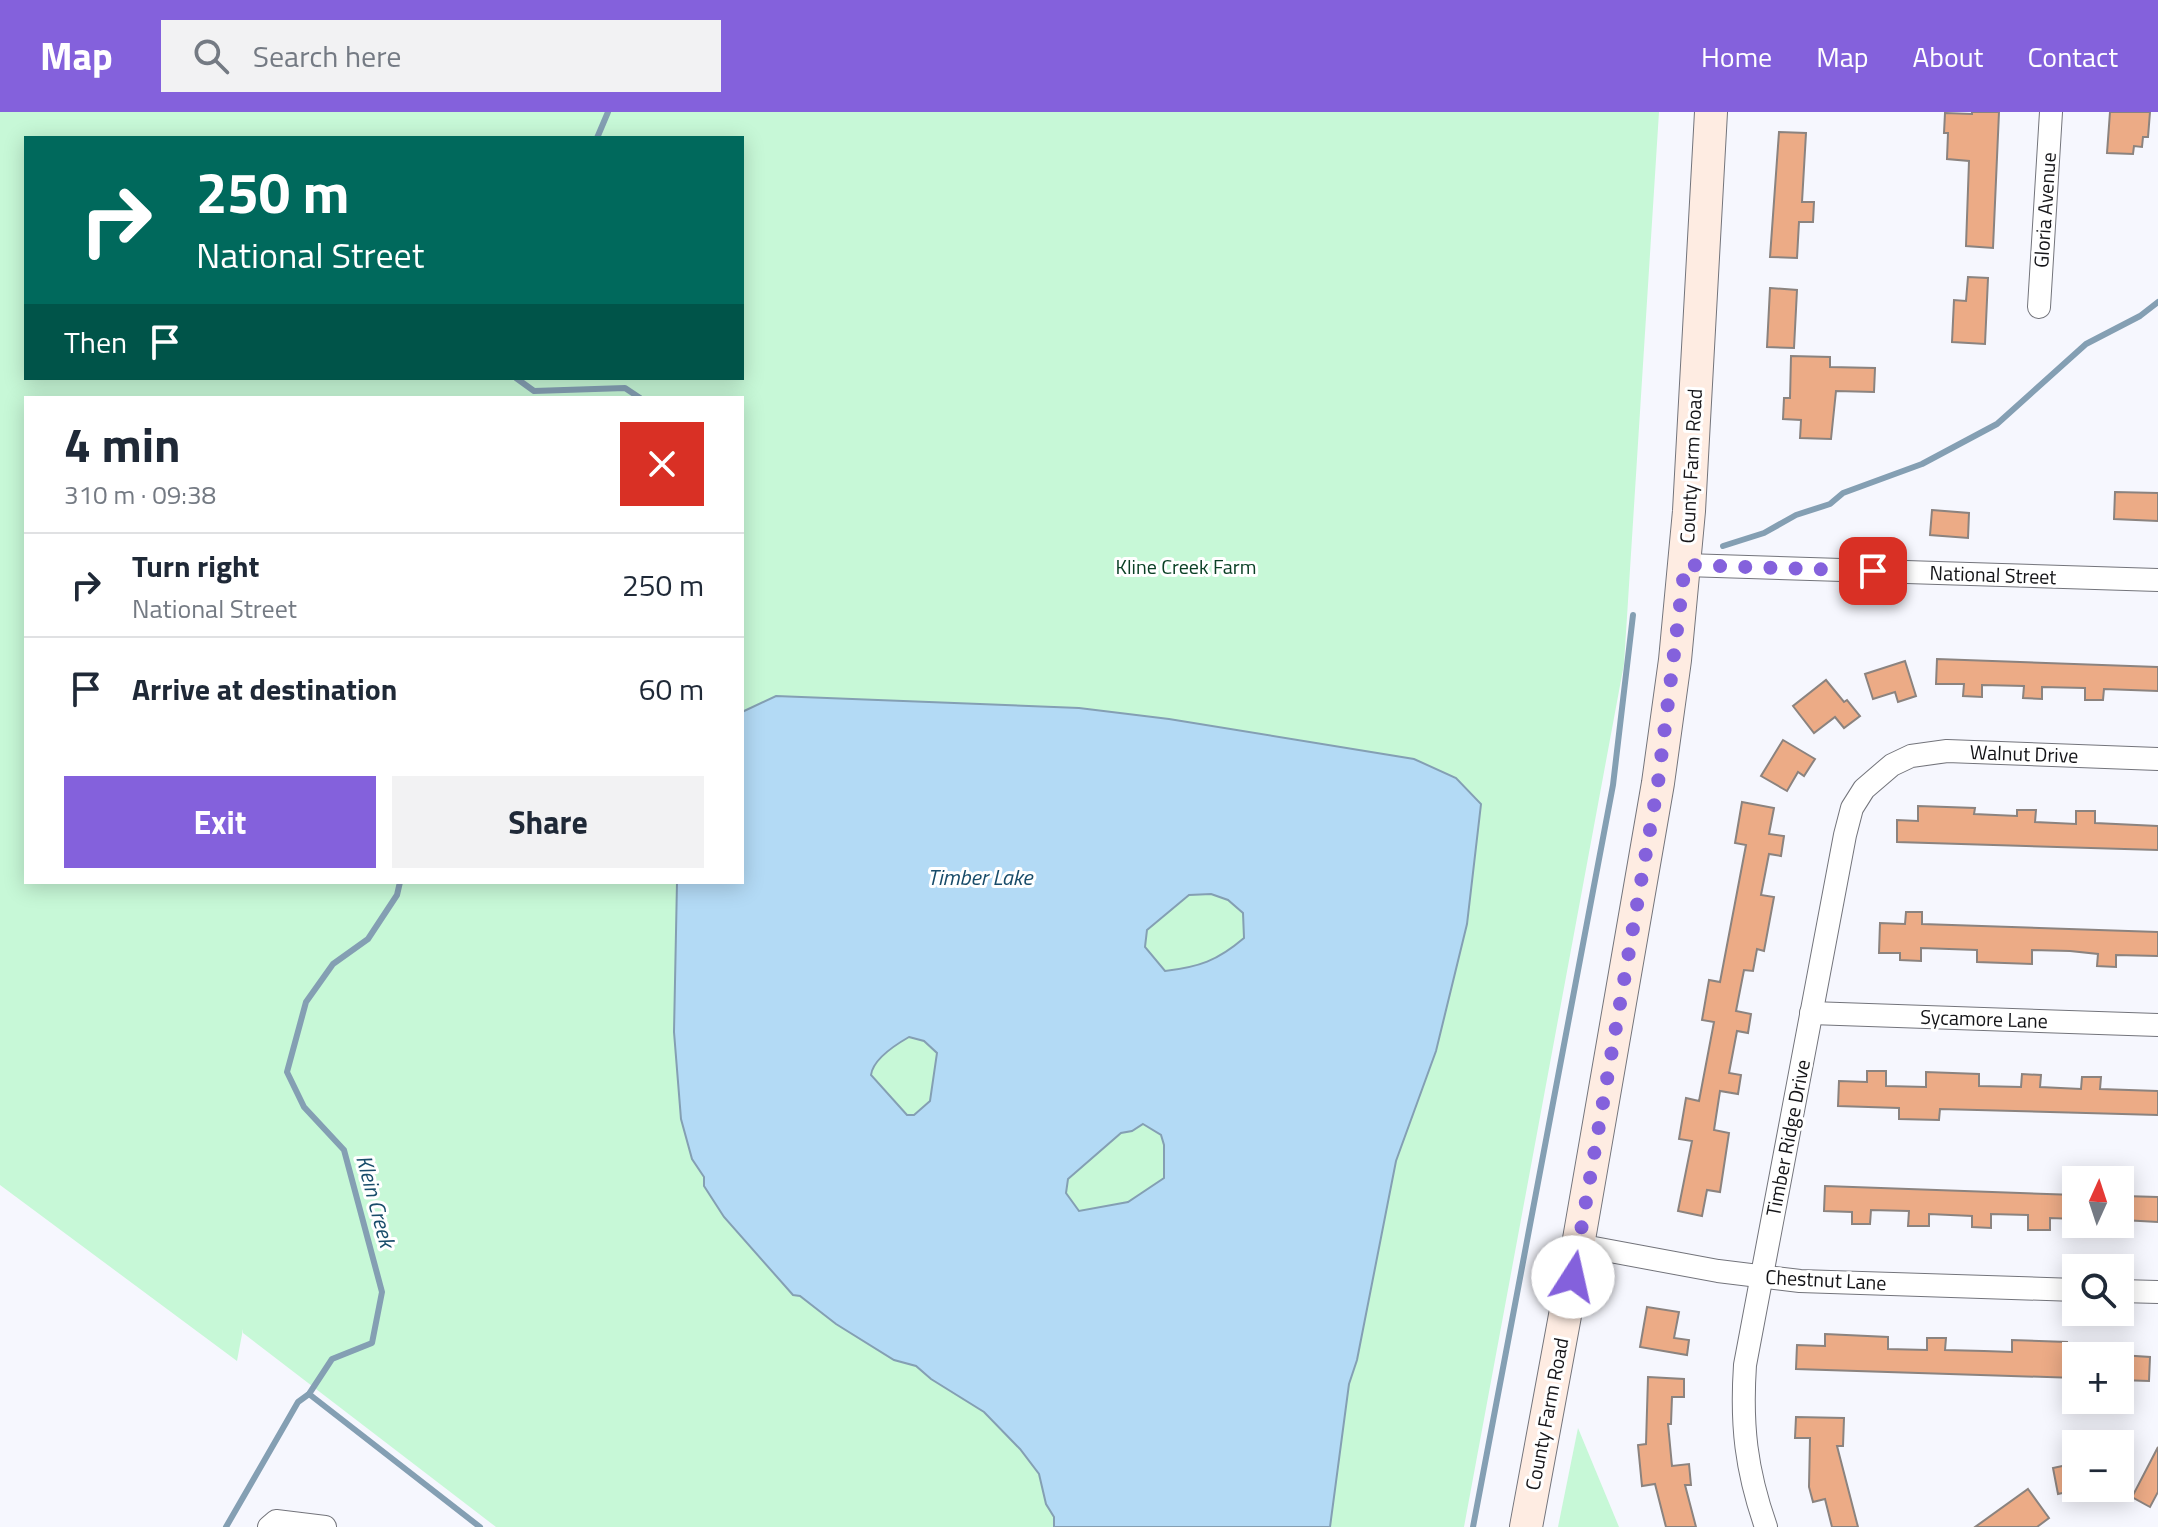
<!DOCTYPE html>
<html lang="en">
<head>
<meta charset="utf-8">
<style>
	body { margin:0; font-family:"Titillium Web",sans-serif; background:#f2f2f3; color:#1f2937; height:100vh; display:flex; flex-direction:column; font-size:30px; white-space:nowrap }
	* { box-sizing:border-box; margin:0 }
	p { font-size:26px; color:#747a83 }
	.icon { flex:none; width:44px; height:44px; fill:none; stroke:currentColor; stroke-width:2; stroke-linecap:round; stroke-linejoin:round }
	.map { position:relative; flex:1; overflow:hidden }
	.sheet { position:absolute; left:24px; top:284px; width:720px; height:488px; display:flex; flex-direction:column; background:#fff; border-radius:0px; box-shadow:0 4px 20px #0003 }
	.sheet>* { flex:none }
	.hud { position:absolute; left:24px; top:24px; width:720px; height:244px; border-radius:0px; box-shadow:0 4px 20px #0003; background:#00695c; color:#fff; overflow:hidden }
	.needle { width:52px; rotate:3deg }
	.fabs { position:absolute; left:2062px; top:1054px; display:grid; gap:16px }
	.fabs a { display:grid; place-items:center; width:72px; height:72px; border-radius:0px; background:#fff; box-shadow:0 4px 20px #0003; font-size:40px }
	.pin { position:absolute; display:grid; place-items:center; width:68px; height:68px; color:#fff; margin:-34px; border-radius:16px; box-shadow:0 4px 12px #0006 }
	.me { position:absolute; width:88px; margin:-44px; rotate:10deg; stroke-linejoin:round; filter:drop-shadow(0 0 6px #0008) }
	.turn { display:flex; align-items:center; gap:28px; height:168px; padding:0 40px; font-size:36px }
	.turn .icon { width:104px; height:104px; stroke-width:2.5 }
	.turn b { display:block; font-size:56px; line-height:68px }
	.then { display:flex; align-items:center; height:76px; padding:0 40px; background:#0003; gap:16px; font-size:30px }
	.round { display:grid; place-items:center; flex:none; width:84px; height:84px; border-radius:0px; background:#f2f2f3 }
	.head { display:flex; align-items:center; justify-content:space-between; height:136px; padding:0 40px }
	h1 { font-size:48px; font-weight:700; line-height:60px }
	.action { display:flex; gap:16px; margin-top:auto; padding:16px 40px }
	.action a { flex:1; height:92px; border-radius:0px; background:#8461dc; color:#fff; font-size:32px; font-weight:700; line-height:92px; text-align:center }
	.action a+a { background:#f2f2f3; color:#1f2937 }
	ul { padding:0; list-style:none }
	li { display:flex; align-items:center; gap:24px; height:104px; padding:0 40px; border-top:2px solid #e0e1e3 }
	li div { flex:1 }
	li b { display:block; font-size:30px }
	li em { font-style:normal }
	header { display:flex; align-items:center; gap:48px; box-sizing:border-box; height:112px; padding:0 40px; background:#8461dc; color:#fff }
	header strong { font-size:38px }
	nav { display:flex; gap:44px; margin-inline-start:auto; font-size:28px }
	.search { width:560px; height:72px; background:#f2f2f3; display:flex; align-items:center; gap:20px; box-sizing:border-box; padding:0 28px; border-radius:0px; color:#747a83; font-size:30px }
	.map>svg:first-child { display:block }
</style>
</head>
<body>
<header>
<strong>Map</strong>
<div class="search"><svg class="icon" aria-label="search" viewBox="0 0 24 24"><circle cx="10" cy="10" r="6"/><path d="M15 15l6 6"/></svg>Search here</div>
<nav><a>Home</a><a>Map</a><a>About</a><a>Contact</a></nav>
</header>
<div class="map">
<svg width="2158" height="1415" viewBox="0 0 2158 1415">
	<rect width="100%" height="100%" fill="#f6f7fe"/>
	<g fill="#c7f8d7" fill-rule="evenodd">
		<path d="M0 0H1659L1624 552 1464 1415H496L243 1221V1217L237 1249 0 1073ZM26 26H742V266H26ZM26 286H742V770H26Z"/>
		<path d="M1578 1316 1619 1415H1558Z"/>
	</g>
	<path fill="#b3daf5" stroke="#849fb3" stroke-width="2" fill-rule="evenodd" d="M776 584 1079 596 1169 607 1414 647 1456 666 1481 692 1467 812 1436 939 1396 1049 1357 1248 1349 1272 1330 1415H1054V1405L1046 1392 1039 1362 1020 1337 984 1300 931 1267 916 1254 894 1248 836 1212 800 1184 793 1183 724 1105 704 1074V1065L692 1047 681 1007 674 920 677 770H742V600ZM1211 782 1228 788 1243 801 1244 826C1217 849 1199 855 1165 859L1145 835 1147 818 1189 783ZM909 925 924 929 937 941 930 989 914 1003H907L871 963C873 947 895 933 909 925ZM1143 1012 1161 1023 1164 1033V1066L1128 1090 1079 1099 1066 1081 1068 1067 1121 1021 1132 1019Z"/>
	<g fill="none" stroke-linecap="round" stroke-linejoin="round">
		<g stroke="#849fb3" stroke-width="6">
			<path d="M597 26 608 0"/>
			<path d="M516 266 534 279 625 276 640 286"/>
			<path d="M1723 434 1764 421 1796 403 1830 392 1843 381 1922 352 1997 312 2086 232 2140 204 2158 190"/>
			<path d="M309 1282 480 1415"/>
			<path d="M226 1415 298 1290 309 1282 332 1247 372 1231 382 1180 344 1038 304 995 287 960 306 890 333 852 368 827 397 783 400 770"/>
			<path d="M1473 1415 1613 673 1633 503"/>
		</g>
	</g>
	<g fill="#ecab86" stroke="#8b837f" stroke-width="2">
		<path d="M1972 0H1999L1993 136 1966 134 1969 49 1947 47 1948 21H1944L1945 1 1972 2Z"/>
		<path d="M2110 0H2150L2148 25H2143L2142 35 2134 34 2133 42 2107 41Z"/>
		<path d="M1779 20 1806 21 1802 90H1814L1813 110H1799L1797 146 1770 145Z"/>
		<path d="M1968 165 1988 166 1985 232 1952 230 1954 188 1966 189Z"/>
		<path d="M1770 176 1797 178 1794 236 1767 235Z"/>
		<path d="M1791 244 1830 245V255L1875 256 1874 280 1836 279 1831 327 1800 326 1801 308 1783 307 1784 286H1790Z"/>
		<path d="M2115 380 2158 381V409L2114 407Z"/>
		<path d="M1932 398 1969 401 1968 426 1930 423Z"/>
		<path d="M1937 547 2158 555V579L2104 577 2103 588H2085V576L2042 575V587L2023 586 2024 574 1982 573V585L1963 584 1964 572H1936Z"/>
		<path d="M1905 549 1916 584 1898 590 1895 580 1873 587 1865 562Z"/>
		<path d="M1826 568 1844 590 1847 588 1860 604 1844 616 1835 605 1814 621 1793 594Z"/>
		<path d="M1783 628 1815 647 1804 664 1798 660 1787 679 1761 664Z"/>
		<path d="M1742 690 1774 696 1769 722 1784 724 1781 744 1769 742 1761 783 1774 785 1764 839 1757 837 1753 859 1744 858 1736 899 1751 902 1748 921 1737 919 1729 961 1741 963 1738 982 1720 979 1714 1018 1729 1021 1720 1080 1707 1078 1702 1104 1678 1099 1692 1029 1679 1027 1686 986 1699 989 1714 910 1702 908 1709 868 1720 870 1746 733 1735 731Z"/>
		<path d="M1918 694 1975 696 1974 702 2017 704V698H2036L2035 710 2076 712V699H2095V711L2158 714V738L1897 730V708L1918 709Z"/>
		<path d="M1906 800H1922V812L2158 820V844L2116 843V855L2097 854 2098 842 2070 839 2032 838V852L1977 850V838L1921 836V849L1900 848V841H1879L1880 811 1905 812Z"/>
		<path d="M1867 959H1886V974L1926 975V960L1979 962V974L2021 975 2022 962 2041 963 2040 975 2081 977 2082 965H2101L2100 977 2158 979V1003L1940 997 1939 1008 1899 1007V996L1838 994 1839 969 1867 970Z"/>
		<path d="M1825 1074 2076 1083V1107L2050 1106V1118H2028V1103L1991 1102V1116L1972 1115V1104L1929 1102V1114H1908L1909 1099 1871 1098 1870 1112H1852V1100L1824 1099Z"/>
		<path d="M2124 1084 2158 1085V1110L2123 1108Z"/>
		<path d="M1647 1195 1679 1200 1674 1226 1689 1228 1687 1243 1640 1235Z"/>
		<path d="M1825 1222 1888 1225V1237L1927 1238V1226H1946L1945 1238 1984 1239 2012 1240V1228L2067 1230V1241L2076 1242V1266L1796 1257 1797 1233 1825 1234Z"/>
		<path d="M2120 1243 2150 1245 2149 1269 2120 1268Z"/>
		<path d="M1648 1265 1684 1267V1285H1672L1671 1312H1668L1672 1354 1689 1352 1691 1373H1685L1696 1415H1666L1655 1372 1642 1374 1638 1333 1646 1332Z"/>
		<path d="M1796 1305 1844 1306 1843 1334H1837L1858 1415H1832L1825 1387 1813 1390 1809 1375 1810 1326H1795Z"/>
		<path d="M2158 1335V1380L2150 1395 2132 1385Z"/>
		<path d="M2076 1351V1378L2058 1382 2053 1356Z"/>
		<path d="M2028 1377 2049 1406 2037 1415H1975Z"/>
	</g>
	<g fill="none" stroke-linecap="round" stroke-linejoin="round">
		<g stroke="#73747b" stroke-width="24">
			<g id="minor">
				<path d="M2039 195 2051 0"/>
				<path d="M1685 453 2158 468"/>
				<path d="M1811 901 2158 913"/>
				<path d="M1578 1133 1718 1159 1800 1169 2076 1178"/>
				<path d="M2120 1179 2158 1180"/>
				<path d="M269 1415 276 1409 325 1415"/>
				<path d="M1766 1415C1746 1358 1741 1313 1745 1253L1845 723 1852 696 1864 677 1892 653 1911 644 1947 639 2158 647"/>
			</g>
		</g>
		<g stroke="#73747b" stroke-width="34">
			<path id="secondary" d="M1526 1415 1578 1133 1658 671 1675 548 1689 399 1711 0"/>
		</g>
		<use href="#minor" stroke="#fff" stroke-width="22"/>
		<use href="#secondary" stroke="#feece2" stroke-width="32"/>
	</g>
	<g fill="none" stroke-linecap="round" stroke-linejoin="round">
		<path stroke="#8461dc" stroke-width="14" stroke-dasharray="0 25.2" d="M1573 1165 1658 671 1685 453 1873 459"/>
	</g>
	<g text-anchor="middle" stroke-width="6" stroke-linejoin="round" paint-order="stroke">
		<g font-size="20" fill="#151518" stroke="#fff">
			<text transform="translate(2045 98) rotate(-86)" y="7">Gloria Avenue</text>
			<text transform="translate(1691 354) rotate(-87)" y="7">County Farm Road</text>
			<text transform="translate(1993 463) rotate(2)" y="7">National Street</text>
			<text transform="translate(2024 642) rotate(2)" y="7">Walnut Drive</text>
			<text transform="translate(1984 907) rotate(2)" y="7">Sycamore Lane</text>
			<text transform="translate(1788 1026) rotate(-79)" y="7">Timber Ridge Drive</text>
			<text transform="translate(1826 1168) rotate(3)" y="7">Chestnut Lane</text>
			<text transform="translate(1547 1302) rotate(-79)" y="7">County Farm Road</text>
		</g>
		<g font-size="20" fill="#0a4025" stroke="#fff">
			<text x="1186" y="462">Kline Creek Farm</text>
		</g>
		<g font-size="22" font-style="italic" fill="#184c6a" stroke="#fff">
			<text x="980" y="773">Timber Lake</text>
			<text transform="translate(376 1089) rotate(75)" y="8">Klein Creek</text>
		</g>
	</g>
</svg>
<div class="fabs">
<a><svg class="needle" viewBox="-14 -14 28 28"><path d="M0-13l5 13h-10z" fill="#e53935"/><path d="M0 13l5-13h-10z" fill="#747a83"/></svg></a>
<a><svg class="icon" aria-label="search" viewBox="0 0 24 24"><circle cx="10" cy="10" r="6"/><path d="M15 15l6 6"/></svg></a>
<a>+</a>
<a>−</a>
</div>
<div class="pin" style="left:1873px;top:459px;background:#d93025"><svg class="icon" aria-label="arrive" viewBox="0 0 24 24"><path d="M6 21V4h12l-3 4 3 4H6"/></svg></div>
<svg class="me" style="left:1573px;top:1165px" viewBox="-20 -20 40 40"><circle r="19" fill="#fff"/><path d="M0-13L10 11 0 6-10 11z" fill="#8461dc"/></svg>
<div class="hud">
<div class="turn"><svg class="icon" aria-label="right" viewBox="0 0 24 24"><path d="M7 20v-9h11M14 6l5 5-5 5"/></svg><div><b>250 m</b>National Street</div></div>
<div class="then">Then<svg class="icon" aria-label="arrive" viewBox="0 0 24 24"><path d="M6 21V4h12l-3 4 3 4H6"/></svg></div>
</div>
<section class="sheet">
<div class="head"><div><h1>4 min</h1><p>310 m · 09:38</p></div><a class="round" style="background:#d93025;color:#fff"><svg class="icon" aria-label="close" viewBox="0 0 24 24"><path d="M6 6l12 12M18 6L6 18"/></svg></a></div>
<ul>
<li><svg class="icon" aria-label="right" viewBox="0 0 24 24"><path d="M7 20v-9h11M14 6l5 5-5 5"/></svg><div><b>Turn right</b><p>National Street</p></div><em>250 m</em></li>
<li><svg class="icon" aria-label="arrive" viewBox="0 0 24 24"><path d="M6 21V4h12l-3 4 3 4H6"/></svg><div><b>Arrive at destination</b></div><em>60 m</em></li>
</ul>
<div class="action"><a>Exit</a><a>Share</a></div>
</section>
</div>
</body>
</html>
